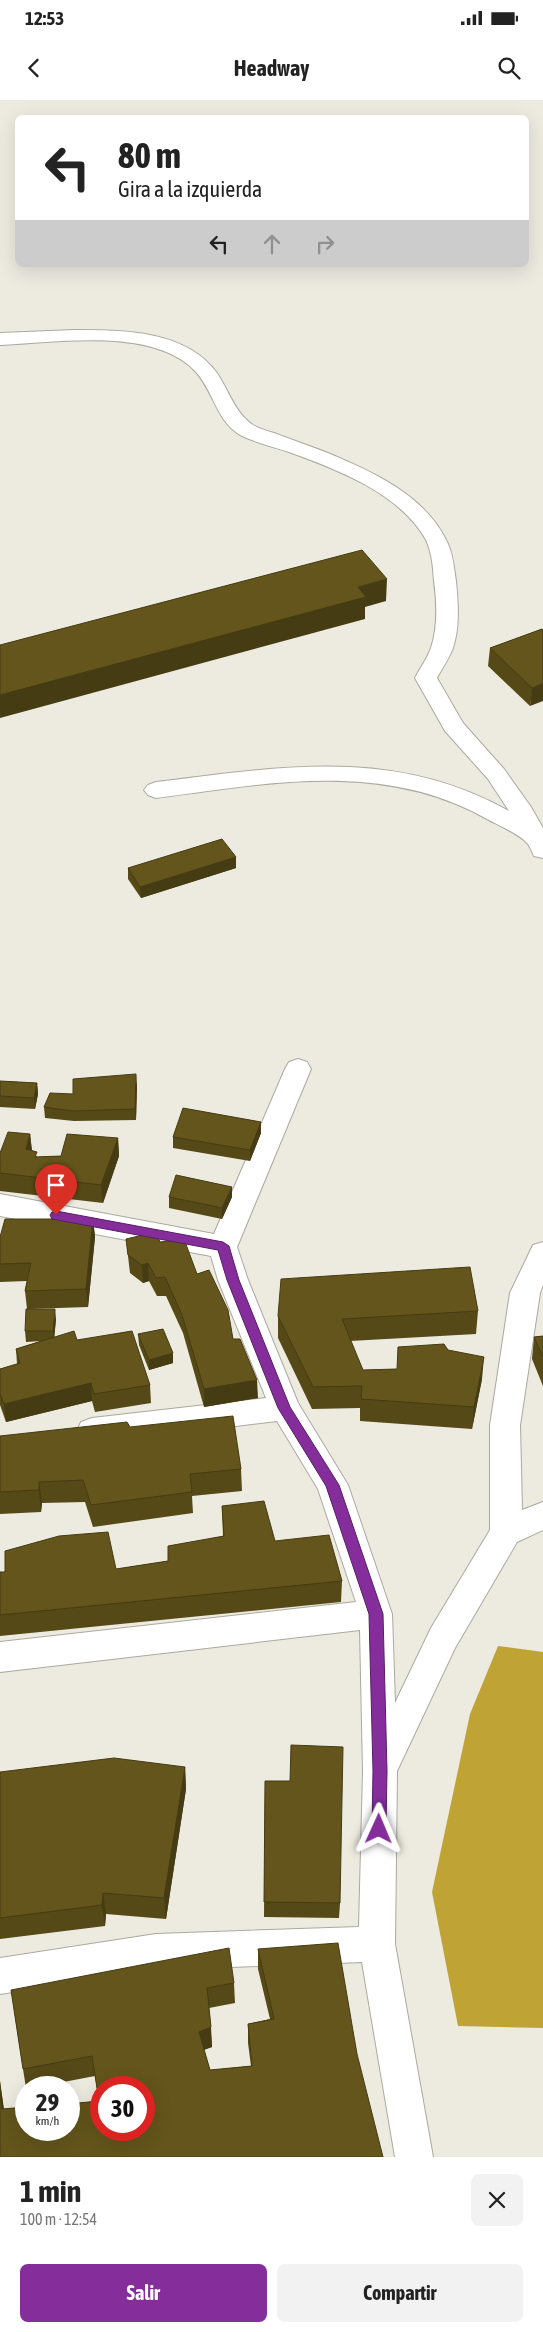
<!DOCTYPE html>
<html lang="es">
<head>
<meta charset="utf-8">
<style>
	body { margin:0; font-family:"Asap Condensed",sans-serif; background:#f2f2f2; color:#222; height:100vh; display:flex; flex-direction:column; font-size:19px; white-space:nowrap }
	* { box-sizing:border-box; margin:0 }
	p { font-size:16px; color:#767676 }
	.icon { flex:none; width:28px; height:28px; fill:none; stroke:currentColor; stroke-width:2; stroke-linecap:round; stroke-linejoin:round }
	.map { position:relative; height:2057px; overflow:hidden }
	.drawer { display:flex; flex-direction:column; background:#fff; flex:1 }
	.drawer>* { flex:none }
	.banner { position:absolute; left:15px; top:15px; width:514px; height:152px; border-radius:8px; box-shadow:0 5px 20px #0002; background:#fff; color:#222; overflow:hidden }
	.speed { position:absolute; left:15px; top:1976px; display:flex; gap:10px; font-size:25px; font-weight:700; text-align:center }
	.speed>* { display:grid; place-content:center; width:65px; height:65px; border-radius:50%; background:#fff; box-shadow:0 5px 20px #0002; line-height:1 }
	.speed small { font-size:12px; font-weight:400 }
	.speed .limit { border:8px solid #d22; background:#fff; color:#111 }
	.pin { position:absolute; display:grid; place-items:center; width:42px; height:42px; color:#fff; margin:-51px -21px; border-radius:50% 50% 50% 0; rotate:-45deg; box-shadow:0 0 5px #0007 }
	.pin .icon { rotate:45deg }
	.me { position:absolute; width:55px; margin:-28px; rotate:1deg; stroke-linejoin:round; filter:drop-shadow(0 0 4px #0008) }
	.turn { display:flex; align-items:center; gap:18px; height:105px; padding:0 20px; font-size:22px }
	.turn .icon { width:65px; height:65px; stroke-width:2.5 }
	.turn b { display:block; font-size:35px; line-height:42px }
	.lanes { display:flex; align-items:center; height:48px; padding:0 20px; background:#0003; justify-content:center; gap:25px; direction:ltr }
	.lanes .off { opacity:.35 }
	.round { display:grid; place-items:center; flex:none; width:52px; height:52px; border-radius:8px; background:#f2f2f2 }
	.overview { display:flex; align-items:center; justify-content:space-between; height:85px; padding:0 20px }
	h1 { font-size:30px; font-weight:700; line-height:38px }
	.button { display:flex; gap:10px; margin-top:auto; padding:10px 20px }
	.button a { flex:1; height:58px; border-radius:8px; background:#852e9b; color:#fff; font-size:20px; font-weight:700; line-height:58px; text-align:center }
	.button a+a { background:#f2f2f2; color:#222 }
	.status { display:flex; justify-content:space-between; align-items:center; height:35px; padding:0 25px; background:#fff; direction:ltr }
	.status svg { height:14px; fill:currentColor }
	header { display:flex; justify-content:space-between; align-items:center; height:65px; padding:0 20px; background:#fff; font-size:22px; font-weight:700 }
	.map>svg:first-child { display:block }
</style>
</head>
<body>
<div class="status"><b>12:53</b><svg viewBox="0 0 49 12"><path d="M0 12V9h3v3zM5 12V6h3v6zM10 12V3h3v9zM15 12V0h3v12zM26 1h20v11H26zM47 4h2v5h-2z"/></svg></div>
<header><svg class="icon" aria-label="back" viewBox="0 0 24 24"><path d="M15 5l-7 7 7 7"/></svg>Headway<svg class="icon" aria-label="search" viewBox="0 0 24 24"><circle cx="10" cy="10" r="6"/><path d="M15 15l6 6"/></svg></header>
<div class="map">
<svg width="543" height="2057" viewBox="0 0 543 2057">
	<rect width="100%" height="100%" fill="#edebe0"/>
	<path fill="#bfa435" d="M498 1546 543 1552V1928L458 1926 432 1792 470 1614Z"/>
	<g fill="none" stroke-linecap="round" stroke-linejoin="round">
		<g stroke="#aba99f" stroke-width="2">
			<g id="minor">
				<path d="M75 230C123 230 186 230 217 273 229 291 235 313 253 325 260 329 267 331 274 333 292 340 310 346 328 353 373 372 427 396 448 444 453 455 454 468 456 481 458 502 460 527 453 548 449 559 442 568 437 578L463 623 504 669 531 707 543 728V758L534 756C532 752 530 746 527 743 519 734 498 725 487 719 383 660 269 683 156 698L148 695 144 690 148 685 156 682C281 667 393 646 509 711L488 679 445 631 415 578C420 568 427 559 431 548 438 527 437 503 434 481 433 467 432 453 426 440 400 393 336 369 289 352 274 347 257 343 242 336 217 323 214 292 196 272 154 226 56 243 0 245V233Z"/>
				<path d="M298 959 307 962 311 969 237 1147 248 1180 298 1303 348 1385 392 1514 395 1603 431 1528 490 1430V1325L510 1193 533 1145 543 1142V1185L540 1193 520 1325 522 1410 543 1402V1430L517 1442 455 1548 397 1671 395 1844 433 2057H395L362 1862 156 1870 0 1894V1858L156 1834 359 1827 363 1671 360 1530 0 1572V1542L356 1502 318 1389 277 1321 92 1344 81 1340 77 1331 81 1322 92 1318 266 1298 218 1180 211 1156 0 1116V1094L214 1134 285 969 289 962Z"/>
			</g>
		</g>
		<use href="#minor" fill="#fff" fill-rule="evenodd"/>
	</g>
	<g fill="#554917">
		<path d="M542 529 530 606 488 566 490 548Z"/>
		<path d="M236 757V768L141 798 128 779V768Z"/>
		<path d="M0 981 37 983 38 994 35 1009 0 1007Z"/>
		<path d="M137 985 136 1020 74 1021 45 1018 44 1007 73 994Z"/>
		<path d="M261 1022V1033L250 1061 173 1048V1037Z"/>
		<path d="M30 1034 32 1050 37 1057 61 1056 118 1038 119 1056 103 1103 0 1091V1053Z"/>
		<path d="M232 1087V1097L222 1119 169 1108V1097Z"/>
		<path d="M93 1119 95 1137 88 1207 27 1209 25 1191 27 1181 0 1182V1137Z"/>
		<path d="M126 1139 160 1142 197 1174 233 1239 258 1298 204 1307 183 1233 166 1196H157L149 1181 143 1183 130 1173Z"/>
		<path d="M478 1211 476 1234 350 1241 363 1270 397 1269 448 1250 482 1279 472 1329 360 1321V1308L312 1309 278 1238V1216Z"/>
		<path d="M56 1219 54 1237 77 1240 150 1285 151 1303 95 1312 92 1301 6 1322 0 1305V1269L17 1264 16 1249 41 1241 26 1242 25 1231Z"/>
		<path d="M138 1234 173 1263 149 1270 139 1245Z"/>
		<path d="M543 1236V1286L532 1259 534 1237Z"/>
		<path d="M130 1327 241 1369 242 1391 192 1396 193 1413 93 1427 85 1402 42 1403 41 1412 0 1414V1336Z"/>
		<path d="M222 1406 275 1441 342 1481 341 1502 0 1536V1472L116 1469 168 1461 223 1436Z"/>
		<path d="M185 1667 186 1689 166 1819 106 1814 105 1826 0 1839V1672Z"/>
		<path d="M265 1681H290L340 1803 339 1818 264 1817Z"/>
		<path d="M258 1849 357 1954 0 2057V1981L4 2009 99 2001 95 1976 32 1988H26L23 1969 11 1890 234 1883 235 1903 209 1908 212 1947 204 1950 210 1970 251 1966 248 1943V1924L270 1919 258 1869Z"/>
	</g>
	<g fill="#453c13">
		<path d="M387 479 386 501 365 507V519L0 618V595L358 487Z"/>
		<path d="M543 583V601L530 606 532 588Z"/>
		<path d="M236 757V768L141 798 140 787Z"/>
		<path d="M136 974 137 985 136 1020 135 1009Z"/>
		<path d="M37 983 38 994 35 1009 34 998Z"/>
		<path d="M261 1022V1033L250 1061V1050Z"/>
		<path d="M30 1034 32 1053 26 1049Z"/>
		<path d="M118 1038 119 1056 103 1103 101 1085Z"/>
		<path d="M232 1087V1097L222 1119V1108Z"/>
		<path d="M93 1119 95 1137 88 1207 86 1189Z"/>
		<path d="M148 1163 149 1181 143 1183 142 1165Z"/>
		<path d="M55 1209 56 1219 54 1241 53 1231Z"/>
		<path d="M173 1253V1263L149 1270V1260Z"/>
		<path d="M484 1257 482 1279 472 1329 474 1307Z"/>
		<path d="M257 1280 258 1298 204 1307V1289Z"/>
		<path d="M91 1283 92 1301 6 1322 4 1304Z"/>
		<path d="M39 1382 42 1403 41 1412 39 1390Z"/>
		<path d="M185 1667 186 1689 166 1819 164 1798Z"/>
		<path d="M103 1793 106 1814 105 1826 102 1805Z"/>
		<path d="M211 1927 212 1947 200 1951 199 1932Z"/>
		<path d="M0 1981 6 2028 2 2009 0 1992Z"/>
	</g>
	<g fill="#63551b" stroke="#453c13" fill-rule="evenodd">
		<path d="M362 450 387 479 358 487 366 497 0 595V545Z"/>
		<path d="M542 529 543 530V583L532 588 490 548Z"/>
		<path d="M222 739 236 757 140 787 128 768Z"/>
		<path d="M136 974 135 1009 73 1011 44 1007 50 993 73 994V979Z"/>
		<path d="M0 981 37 983 34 998 0 996Z"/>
		<path d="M183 1008 261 1022 250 1050 173 1037Z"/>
		<path d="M8 1032 30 1034 26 1049 37 1052 35 1057 61 1056 67 1034 118 1038 101 1085 0 1073V1053Z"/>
		<path d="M176 1075 232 1087 222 1108 169 1097Z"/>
		<path d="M5 1119H93L86 1189 25 1191 31 1163 0 1164V1137Z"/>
		<path d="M156 1132 160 1142 184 1139 197 1174 209 1170 228 1210 233 1239H240L257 1280 204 1289 182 1215 165 1177 156 1178 148 1163 142 1165 128 1155 126 1139Z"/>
		<path d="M470 1167 478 1211 342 1219 363 1270 397 1269 398 1247 444 1244 448 1250 484 1257 474 1307 361 1299 362 1286 313 1287 278 1216 281 1179Z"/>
		<path d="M26 1209H55L53 1231H25Z"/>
		<path d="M163 1229 173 1253 149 1260 138 1234Z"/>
		<path d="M74 1231 77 1240 132 1231 150 1285 94 1294 91 1283 4 1304 0 1294V1269L20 1263 16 1249Z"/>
		<path d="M543 1236V1257L534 1237Z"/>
		<path d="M233 1316 241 1369 190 1374 192 1392 91 1405 83 1380 39 1382V1390L0 1392V1336L127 1322 130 1327Z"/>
		<path d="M264 1401 275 1441 329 1435 342 1481 0 1515V1472H5V1451L59 1436 108 1432 116 1469 168 1461V1446L224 1436 222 1406Z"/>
		<path d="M291 1645 343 1647 340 1803 264 1802 265 1681H290Z"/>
		<path d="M114 1658 185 1667 164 1798 103 1793 102 1805 0 1818V1672Z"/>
		<path d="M338 1843 357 1954 383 2057H0V1992L2 2009 26 2007V2030H69V2004L99 2001 92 1956 23 1969 11 1890 229 1848 234 1883 207 1888 211 1927 199 1932 210 1970 252 1966 248 1924 274 1919 258 1849ZM101 1988H144V2030H101Z"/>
	</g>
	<path fill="#852e9b" stroke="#561e65" d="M56 1111 223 1142 229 1146 239 1180 290 1307 339 1385 383 1514 387 1671 386 1729 384 1734 379 1735 374 1734 372 1729 373 1671 369 1514 326 1386 278 1308 227 1180 218 1150 52 1119 50 1115 52 1112Z"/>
</svg>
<div class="speed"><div>29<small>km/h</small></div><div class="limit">30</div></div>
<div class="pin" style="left:56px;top:1115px;background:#d93025"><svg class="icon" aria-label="arrive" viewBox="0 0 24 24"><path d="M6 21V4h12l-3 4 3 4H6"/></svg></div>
<svg class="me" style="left:379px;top:1729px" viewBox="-20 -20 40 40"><path d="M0-17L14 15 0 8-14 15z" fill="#852e9b" stroke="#fff" stroke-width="4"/></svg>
<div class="banner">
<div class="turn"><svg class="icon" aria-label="left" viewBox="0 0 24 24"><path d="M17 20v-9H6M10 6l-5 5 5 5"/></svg><div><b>80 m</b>Gira a la izquierda</div></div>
<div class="lanes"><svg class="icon" aria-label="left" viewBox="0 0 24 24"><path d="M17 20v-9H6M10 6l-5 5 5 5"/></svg><svg class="icon off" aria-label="ahead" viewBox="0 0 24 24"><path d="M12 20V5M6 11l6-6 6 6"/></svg><svg class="icon off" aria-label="right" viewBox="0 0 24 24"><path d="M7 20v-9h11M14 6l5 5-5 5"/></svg></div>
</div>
</div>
<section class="drawer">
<div class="overview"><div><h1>1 min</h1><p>100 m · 12:54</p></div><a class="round"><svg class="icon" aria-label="close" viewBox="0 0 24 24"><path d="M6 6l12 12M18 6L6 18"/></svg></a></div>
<div class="button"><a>Salir</a><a>Compartir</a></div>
</section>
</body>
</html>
